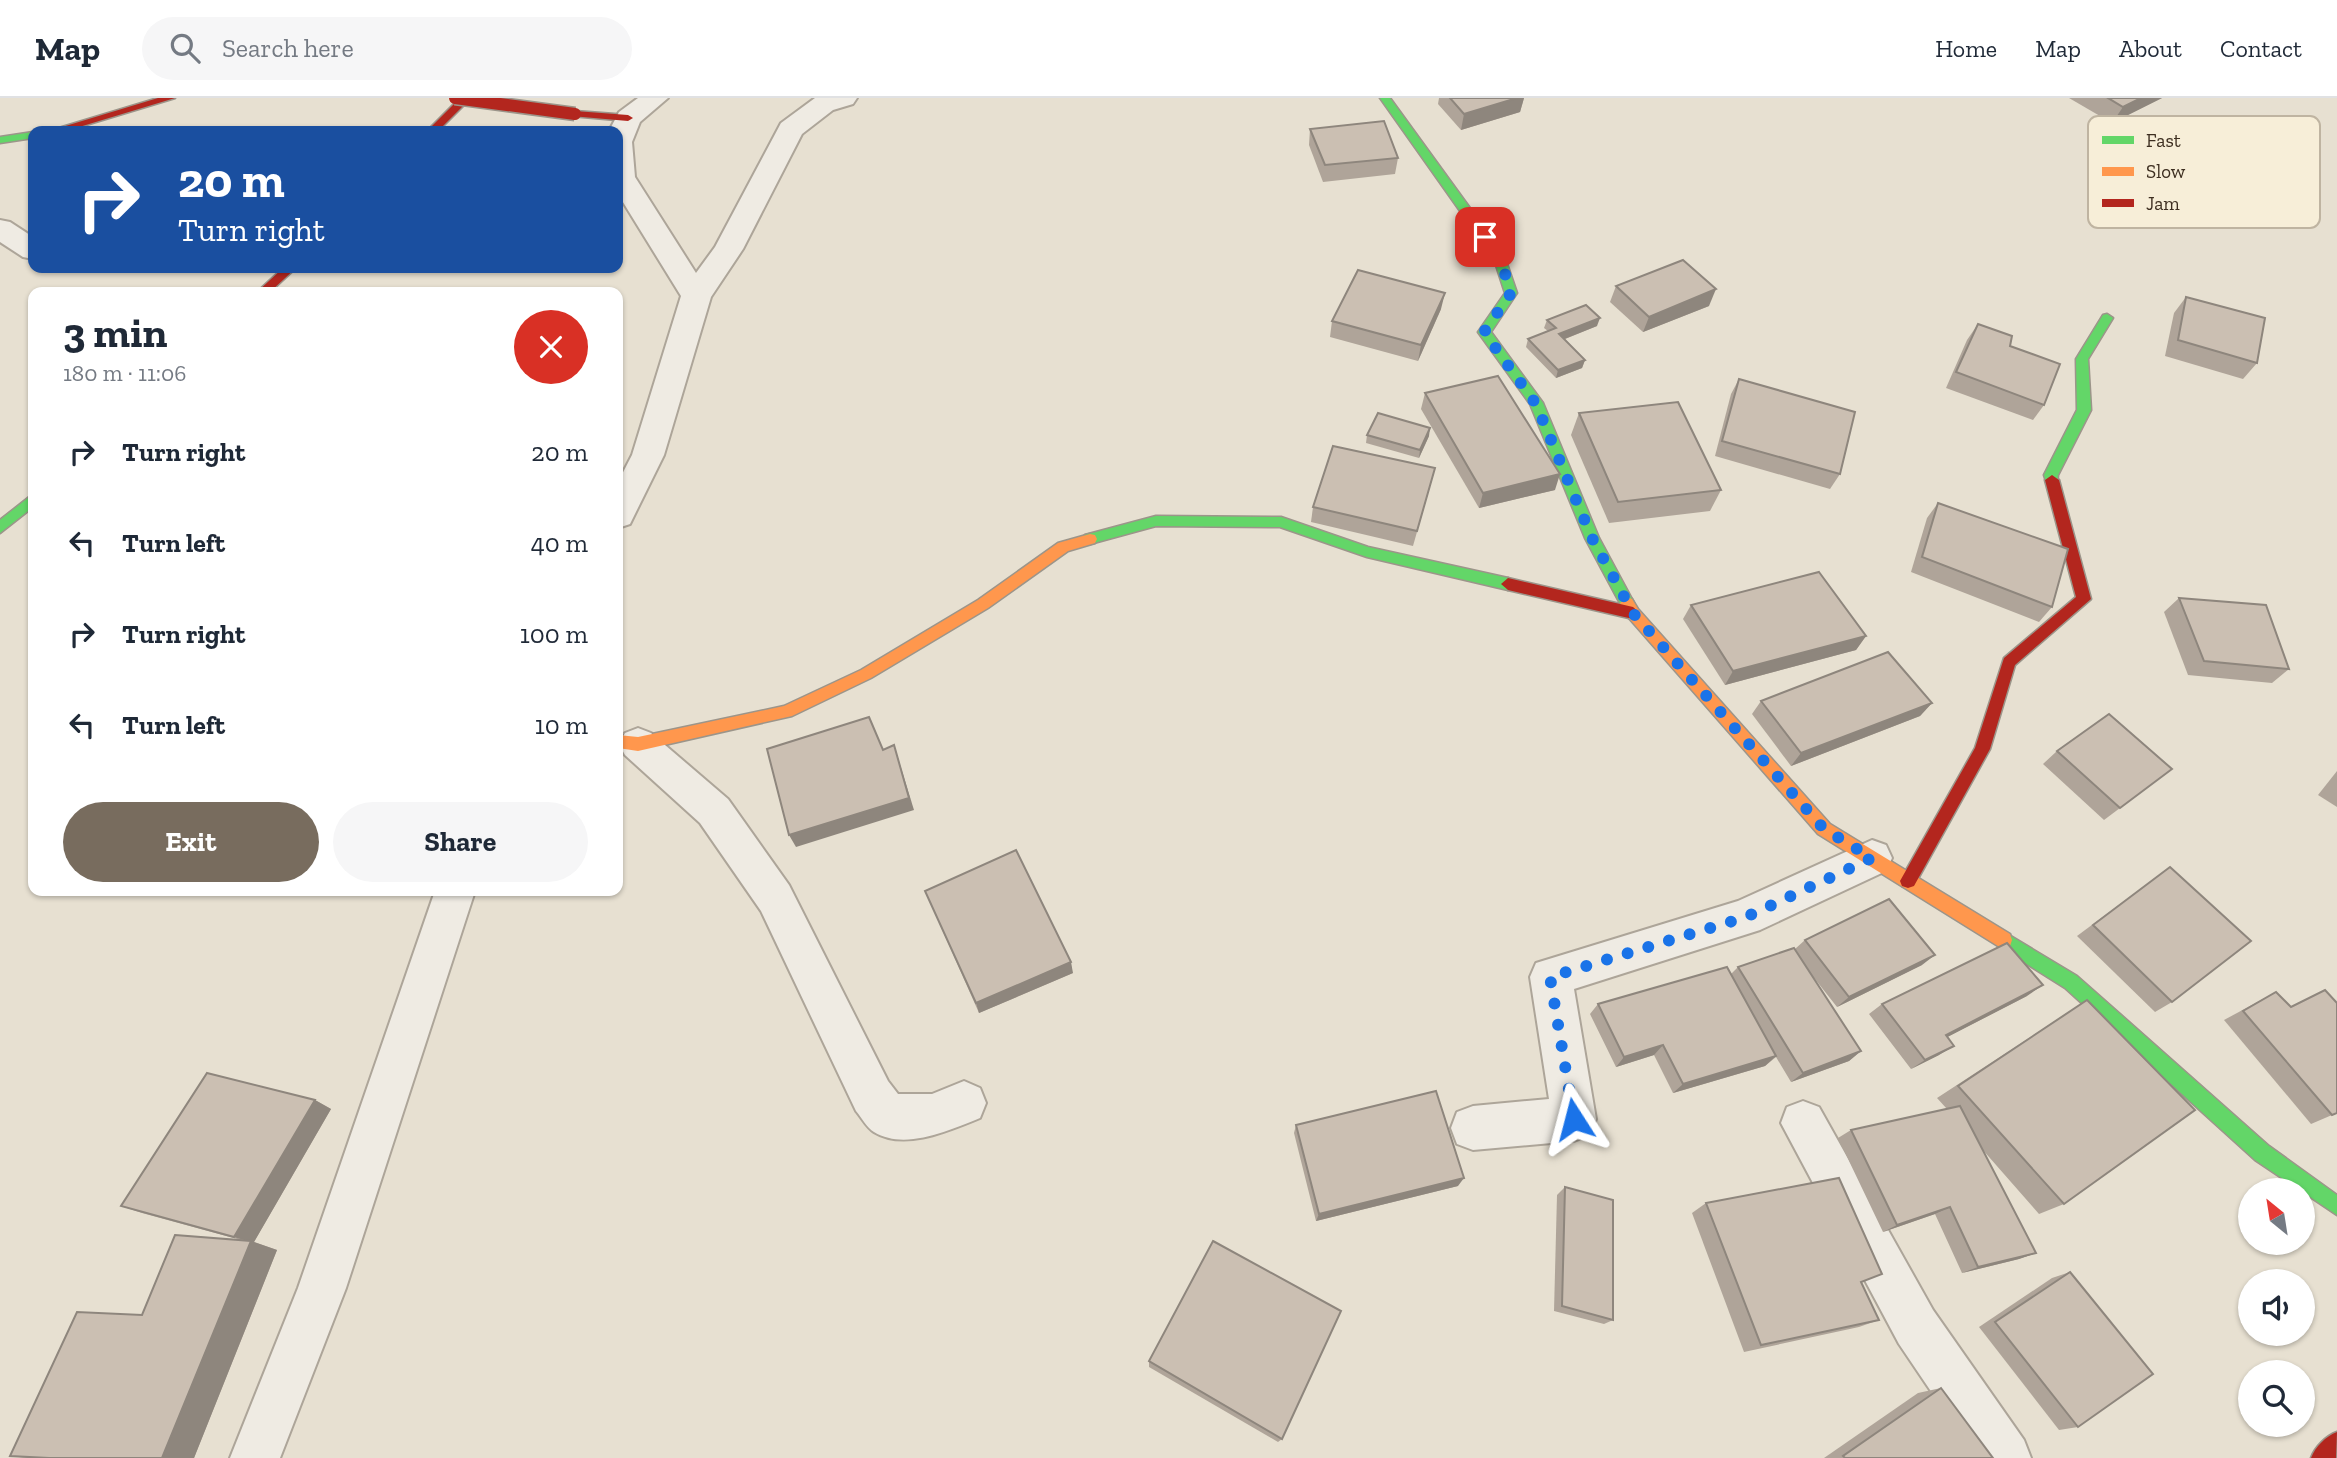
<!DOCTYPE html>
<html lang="en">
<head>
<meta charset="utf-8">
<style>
	body { margin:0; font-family:"Zilla Slab",serif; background:#f6f6f7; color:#1f2937; height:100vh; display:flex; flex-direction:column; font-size:26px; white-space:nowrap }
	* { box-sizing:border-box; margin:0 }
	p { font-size:23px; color:#747a83 }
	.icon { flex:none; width:38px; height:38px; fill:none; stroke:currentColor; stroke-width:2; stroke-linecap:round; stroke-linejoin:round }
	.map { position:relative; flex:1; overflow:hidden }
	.drawer { position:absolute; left:28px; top:189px; width:595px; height:609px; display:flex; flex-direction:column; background:#fff; border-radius:14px; box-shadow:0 2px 5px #0004 }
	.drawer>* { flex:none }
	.top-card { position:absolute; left:28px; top:28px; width:595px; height:147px; border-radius:14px; box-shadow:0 2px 5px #0004; background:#1a4fa0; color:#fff; overflow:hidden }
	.needle { width:46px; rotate:330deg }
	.tools { position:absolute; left:2238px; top:1080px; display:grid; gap:14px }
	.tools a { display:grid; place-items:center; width:77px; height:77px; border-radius:50%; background:#fff; box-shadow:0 2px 5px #0004; font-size:35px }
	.pin { position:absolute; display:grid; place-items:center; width:60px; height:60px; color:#fff; margin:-30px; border-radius:14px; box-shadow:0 4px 10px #0006 }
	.me { position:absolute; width:77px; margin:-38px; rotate:351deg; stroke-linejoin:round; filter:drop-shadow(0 0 5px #0008) }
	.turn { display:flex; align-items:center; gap:24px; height:147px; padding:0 35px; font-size:32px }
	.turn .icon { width:91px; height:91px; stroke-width:2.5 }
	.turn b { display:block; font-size:49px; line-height:60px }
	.round { display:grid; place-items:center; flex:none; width:74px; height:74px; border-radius:37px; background:#f6f6f7 }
	.head { display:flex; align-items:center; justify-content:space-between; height:119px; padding:0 35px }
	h1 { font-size:42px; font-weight:700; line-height:52px }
	.action { display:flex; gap:14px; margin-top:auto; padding:14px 35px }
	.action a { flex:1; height:80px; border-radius:42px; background:#786c5e; color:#fff; font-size:28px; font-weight:700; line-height:80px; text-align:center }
	.action a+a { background:#f6f6f7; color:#1f2937 }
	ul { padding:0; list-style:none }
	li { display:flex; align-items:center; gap:21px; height:91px; padding:0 35px }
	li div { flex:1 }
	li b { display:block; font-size:26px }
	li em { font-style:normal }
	header { display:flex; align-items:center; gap:42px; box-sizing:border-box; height:98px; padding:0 35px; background:#fff; border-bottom:2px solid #e0e1e3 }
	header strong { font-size:33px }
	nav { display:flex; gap:38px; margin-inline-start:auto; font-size:24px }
	.search { width:490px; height:63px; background:#f6f6f7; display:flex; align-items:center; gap:18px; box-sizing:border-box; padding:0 24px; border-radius:38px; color:#747a83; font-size:26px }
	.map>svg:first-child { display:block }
</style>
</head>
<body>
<header>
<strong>Map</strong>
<div class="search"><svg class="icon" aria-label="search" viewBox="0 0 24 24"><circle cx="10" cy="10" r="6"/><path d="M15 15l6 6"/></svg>Search here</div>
<nav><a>Home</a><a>Map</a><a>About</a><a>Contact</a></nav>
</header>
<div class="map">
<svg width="2337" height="1360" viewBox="0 0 2337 1360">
	<rect width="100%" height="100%" fill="#e7e0d1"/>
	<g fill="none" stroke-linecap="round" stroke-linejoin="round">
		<g stroke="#ada599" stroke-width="4">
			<g id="street">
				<path d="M638 0H668L640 24 632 44 635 79 696 175 715 149 781 25 815 0H857L853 6 833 12 802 36 743 151 711 199 664 357 630 426 618 430V384L632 357 681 198 618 96V33H609L619 14Z"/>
				<path d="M0 122 10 124 33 139V161L23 159 0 144Z"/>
				<path d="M638 630 651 635 728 701 789 787 888 983 898 996H932L964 983 980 990 986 1005 980 1020C950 1032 905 1053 874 1034 867 1030 862 1020 856 1013L761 813 700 725 625 657 619 646 625 635Z"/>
				<path d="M1872 742 1886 747 1892 760 1886 773 1760 832 1574 891 1596 1021 1590 1037 1574 1043 1473 1052 1457 1046 1451 1030 1457 1014 1473 1008 1549 1001 1530 879 1536 865 1738 803Z"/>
				<path d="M435 793H475L346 1190 280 1360H230L298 1190Z"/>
				<path d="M1803 1003 1819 1009 1933 1212 2024 1342 2031 1360H1976L1899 1246 1781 1025 1787 1009Z"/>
			</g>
		</g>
		<g stroke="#9c958a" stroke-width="3">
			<g id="fast">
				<path d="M1380 0H1390L1504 157 1517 195 1491 234 1543 305 1599 440 1634 505 1632 509H1622L1585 440 1530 306 1478 234 1505 195 1494 161Z"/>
				<path d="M33 34V40L0 45V39Z"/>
				<path d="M2107 216 2113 220 2088 261 2091 312 2058 377 2057 386H2047L2044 377 2077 312 2076 261 2103 217Z"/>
				<path d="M33 396V409L0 435V422Z"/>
				<path d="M1156 418 1281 419 1368 449 1508 480 1515 486 1508 492 1367 459 1280 429 1156 428 1090 446 1083 441 1085 437Z"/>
				<path d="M2004 834 2077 878 2269 1048 2337 1097V1117L2255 1062 2065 890 1998 848 1996 842 1998 836Z"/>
			</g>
		</g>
		<g stroke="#9c958a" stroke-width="3">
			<g id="slow">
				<path d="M1090 436 1095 437 1097 441 1095 445 1068 453 988 510 871 580 792 618 638 653 618 650V637L638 639 784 608 861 572 978 502 1058 445Z"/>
				<path d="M1627 499 1632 501 1638 511 1830 726 2010 836 2012 842 2010 848 2004 850 1998 848 1818 736 1628 519 1620 505Z"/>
			</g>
		</g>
		<g stroke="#9c958a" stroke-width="3">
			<g id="jam">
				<path d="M158 0H175L66 33H49Z"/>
				<path d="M460 0H471L438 33H427Z"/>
				<path d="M575 13 628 17 633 20 628 23 571 18V14Z"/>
				<path d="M283 170H296L270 194H257Z"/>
				<path d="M2052 377 2059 382 2091 501 2015 567 1990 651 1914 788 1908 790 1902 788 1900 783 1975 650 2004 560 2076 499 2045 382Z"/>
				<path d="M1508 480 1633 509 1640 515 1633 521 1508 492 1501 486Z"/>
				<path d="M2337 1334 2336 1360H2311C2315 1349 2326 1338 2337 1334Z"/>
			</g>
		</g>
		<use href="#street" fill="#efebe3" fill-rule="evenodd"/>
		<use href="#fast" fill="#63d668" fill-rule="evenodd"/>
		<use href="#slow" fill="#ff974d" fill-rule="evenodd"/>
		<use href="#jam" fill="#b3261e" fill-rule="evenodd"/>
		<g stroke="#9c958a" stroke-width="15" stroke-linecap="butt">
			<path id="jam-bridge" d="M455 0 575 16"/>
		</g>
		<use href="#jam-bridge" stroke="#b3261e" stroke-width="12"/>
	</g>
	<g fill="#afa499">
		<path d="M1439 0H1524L1520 14 1461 32 1438 6Z"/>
		<path d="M2069 0H2162L2112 25Z"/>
		<path d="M1310 31 1398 60 1395 76 1323 84 1309 47Z"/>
		<path d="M1616 188 1709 208 1643 234 1610 204Z"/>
		<path d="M2186 199 2257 265 2243 281 2165 258 2174 215Z"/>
		<path d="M1441 211 1418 263 1330 239 1332 223Z"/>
		<path d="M1547 222 1597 228 1565 241 1585 262 1582 270 1556 280 1526 249 1528 241 1548 233 1544 230Z"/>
		<path d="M1978 226 2010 248 2044 307 2033 322 1946 290 1967 242Z"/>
		<path d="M1739 281 1840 376 1830 391 1715 358 1731 296Z"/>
		<path d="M1425 295 1555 392 1479 410 1421 311Z"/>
		<path d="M1579 315 1721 392 1710 413 1609 425 1571 337Z"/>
		<path d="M1367 337 1429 338 1419 360 1366 345Z"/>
		<path d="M1435 370 1413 448 1311 424 1313 409Z"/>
		<path d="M1938 405 2052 509 2039 524 1911 474 1927 420Z"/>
		<path d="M2179 500 2289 571 2272 585 2188 577 2164 514Z"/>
		<path d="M1691 507 1866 538 1856 552 1725 587 1683 521Z"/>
		<path d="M1761 603 1932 605 1920 618 1791 668 1752 616Z"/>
		<path d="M2057 653 2172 671 2104 722 2043 666Z"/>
		<path d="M2337 673V709L2318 697Z"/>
		<path d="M2170 769 2172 904 2155 914 2077 838Z"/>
		<path d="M925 793 1073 875 979 915Z"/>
		<path d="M1805 842 1922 867 1837 909 1811 876 1861 953 1849 963 1791 984 1776 959 1765 968 1673 995 1654 957 1616 969 1590 916 1598 906 1731 876 1738 869 1795 851Z"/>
		<path d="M2276 894 2332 1017 2311 1026 2224 922Z"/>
		<path d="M2027 898 1947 939 1939 957 1911 971 1869 916 1882 906Z"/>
		<path d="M2087 902 2064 1106 2039 1116 1982 1051 2036 1155 2019 1161 1962 1175 1935 1116 1883 1134 1838 1040 1851 1032 1947 1011 1937 1000Z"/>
		<path d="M315 1002 331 1011 254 1144 277 1152 194 1360H27L10 1358 241 1142 142 1115 121 1108Z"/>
		<path d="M1296 1027 1458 1088 1316 1123 1294 1035Z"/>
		<path d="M1565 1089 1613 1222 1604 1226 1554 1213 1557 1097Z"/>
		<path d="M1706 1105 1861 1185 1879 1222 1859 1229 1744 1254 1692 1115Z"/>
		<path d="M2070 1174 2078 1329 2059 1332 1979 1229 2052 1180Z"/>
		<path d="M1149 1263 1282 1341 1278 1344 1149 1269Z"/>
		<path d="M1941 1290 1993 1360H1824L1918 1295Z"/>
	</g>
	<g fill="#8e867d">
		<path d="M1517 0H1524L1520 14 1461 32 1464 16Z"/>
		<path d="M2141 0H2162L2112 25 2123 9Z"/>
		<path d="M1716 191 1709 208 1643 234 1649 219Z"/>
		<path d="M1445 195 1441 211 1418 263 1421 247Z"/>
		<path d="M1600 220 1597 228 1557 244 1559 236Z"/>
		<path d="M1585 262 1582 270 1556 280 1558 272Z"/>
		<path d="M1430 330 1429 338 1419 360 1420 352Z"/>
		<path d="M1560 376 1555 392 1479 410 1483 395Z"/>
		<path d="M1866 538 1856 552 1725 587 1733 573Z"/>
		<path d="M1932 605 1920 618 1791 668 1801 655Z"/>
		<path d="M894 647 914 712 796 749 789 737Z"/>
		<path d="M1935 857 1922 867 1837 909 1849 899Z"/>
		<path d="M1071 864 1073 875 979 915 976 905Z"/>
		<path d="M2043 887 2027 898 1932 947 1946 937Z"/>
		<path d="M1663 947 1654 957 1616 969 1624 959Z"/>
		<path d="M1954 948 1939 957 1911 971 1925 962Z"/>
		<path d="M1861 953 1849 963 1791 984 1803 975Z"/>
		<path d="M1776 958 1765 968 1673 995 1683 986Z"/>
		<path d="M315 1002 331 1011 254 1144 277 1152 194 1360H162L251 1144 234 1139Z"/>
		<path d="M1464 1080 1458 1088 1316 1123 1319 1116Z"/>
		<path d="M1950 1109 1935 1116 1883 1134 1897 1127Z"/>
		<path d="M2036 1155 2019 1161 1962 1175 1978 1169Z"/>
	</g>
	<g fill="#cbbfb2" stroke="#8e867d" stroke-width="2">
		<path d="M1450 0H1517L1464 16Z"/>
		<path d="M2108 0H2141L2123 9Z"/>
		<path d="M1384 23 1398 60 1325 67 1310 31Z"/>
		<path d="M1683 162 1716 191 1649 219 1616 188Z"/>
		<path d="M1358 172 1445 195 1421 247 1332 223Z"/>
		<path d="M2186 199 2265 220 2257 265 2178 242Z"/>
		<path d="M1586 207 1600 220 1559 236 1585 262 1558 272 1528 241 1556 230 1547 222Z"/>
		<path d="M1978 226 2012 238 2010 248 2060 266 2044 307 1956 274Z"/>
		<path d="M1498 278 1560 376 1483 395 1425 295Z"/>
		<path d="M1739 281 1855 314 1840 376 1722 343Z"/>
		<path d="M1678 304 1721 392 1618 404 1579 315Z"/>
		<path d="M1378 315 1430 330 1420 352 1367 337Z"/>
		<path d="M1333 348 1435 370 1417 433 1313 409Z"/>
		<path d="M1938 405 2068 451 2052 509 1922 459Z"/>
		<path d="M1819 474 1866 538 1733 573 1691 507Z"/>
		<path d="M2179 500 2266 507 2289 571 2204 563Z"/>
		<path d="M1888 554 1932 605 1801 655 1761 603Z"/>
		<path d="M2109 616 2172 671 2120 710 2057 653Z"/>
		<path d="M869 619 883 652 894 647 909 700 789 737 767 651Z"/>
		<path d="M1016 752 1071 864 976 905 925 793Z"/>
		<path d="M2170 769 2251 843 2172 904 2093 827Z"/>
		<path d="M1889 801 1935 857 1849 899 1805 842Z"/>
		<path d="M2007 845 2043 887 1946 937 1954 948 1925 962 1882 906Z"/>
		<path d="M1794 850 1861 953 1803 975 1738 869Z"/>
		<path d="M1727 869 1776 958 1683 986 1663 947 1624 959 1598 906Z"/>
		<path d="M2325 892 2337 905V1015L2332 1017 2243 913 2276 894 2291 909Z"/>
		<path d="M2087 902 2195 1012 2064 1106 1958 988Z"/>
		<path d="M207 975 315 1002 234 1139 121 1108Z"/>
		<path d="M1436 993 1464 1080 1319 1116 1296 1027Z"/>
		<path d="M1960 1008 2036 1155 1978 1169 1950 1109 1897 1127 1851 1032Z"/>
		<path d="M1839 1080 1882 1176 1861 1184 1879 1222 1761 1247 1706 1105Z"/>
		<path d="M1565 1089 1613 1102V1222L1562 1208Z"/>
		<path d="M175 1137 251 1143 162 1360H49L10 1358 77 1214 142 1217Z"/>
		<path d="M1213 1143 1341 1213 1282 1341 1149 1263Z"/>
		<path d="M2070 1174 2153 1276 2078 1329 1995 1224Z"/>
		<path d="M1941 1290 1993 1360H1845L1843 1358Z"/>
	</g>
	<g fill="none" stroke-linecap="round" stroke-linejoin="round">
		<path stroke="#1a73e8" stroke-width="12" stroke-dasharray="0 21.6" d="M1485 139 1500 160 1511 195 1484 234 1536 306 1592 440 1633 515 1824 731 1872 760 1746 819 1550 879 1574 1021"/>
	</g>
	<rect x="2088" y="18" width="232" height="112" rx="10" fill="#f7eed8" stroke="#bfb4a1" stroke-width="2"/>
	<rect x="2102" y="38" width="32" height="8" fill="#63d668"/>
	<rect x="2102" y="69" width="32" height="9" fill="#ff974d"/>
	<rect x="2102" y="101" width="32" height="8" fill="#b3261e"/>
	<g font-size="19" fill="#3d2e20">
		<text x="2146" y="49">Fast</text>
		<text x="2146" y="80">Slow</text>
		<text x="2146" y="112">Jam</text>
	</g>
</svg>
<div class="tools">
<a><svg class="needle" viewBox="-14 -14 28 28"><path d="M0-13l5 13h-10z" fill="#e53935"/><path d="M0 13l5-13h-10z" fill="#747a83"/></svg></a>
<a><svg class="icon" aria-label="sound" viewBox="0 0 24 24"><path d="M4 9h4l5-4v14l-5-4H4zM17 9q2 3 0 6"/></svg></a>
<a><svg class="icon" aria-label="search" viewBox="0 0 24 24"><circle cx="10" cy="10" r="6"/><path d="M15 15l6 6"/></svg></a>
</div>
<div class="pin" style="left:1485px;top:139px;background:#d93025"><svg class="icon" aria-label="arrive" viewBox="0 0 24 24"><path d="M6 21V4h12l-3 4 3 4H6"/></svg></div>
<svg class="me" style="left:1574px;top:1021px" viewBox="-20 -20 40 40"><path d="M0-17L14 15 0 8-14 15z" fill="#1a73e8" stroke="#fff" stroke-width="4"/></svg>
<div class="top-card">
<div class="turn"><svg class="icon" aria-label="right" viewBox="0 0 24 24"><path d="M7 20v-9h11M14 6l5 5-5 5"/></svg><div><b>20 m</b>Turn right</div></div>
</div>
<section class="drawer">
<div class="head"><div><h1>3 min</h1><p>180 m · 11:06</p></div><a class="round" style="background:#d93025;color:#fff"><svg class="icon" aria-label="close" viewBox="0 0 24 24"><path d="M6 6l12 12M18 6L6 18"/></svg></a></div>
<ul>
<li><svg class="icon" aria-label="right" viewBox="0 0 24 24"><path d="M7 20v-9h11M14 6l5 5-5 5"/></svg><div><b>Turn right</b></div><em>20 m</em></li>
<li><svg class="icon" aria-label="left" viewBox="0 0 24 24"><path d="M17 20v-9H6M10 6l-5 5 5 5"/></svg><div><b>Turn left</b></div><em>40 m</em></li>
<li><svg class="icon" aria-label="right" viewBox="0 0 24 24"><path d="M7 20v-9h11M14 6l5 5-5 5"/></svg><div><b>Turn right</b></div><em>100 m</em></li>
<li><svg class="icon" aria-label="left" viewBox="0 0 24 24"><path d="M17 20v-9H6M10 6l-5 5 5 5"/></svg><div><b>Turn left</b></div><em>10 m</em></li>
</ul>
<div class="action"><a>Exit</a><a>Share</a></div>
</section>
</div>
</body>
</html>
